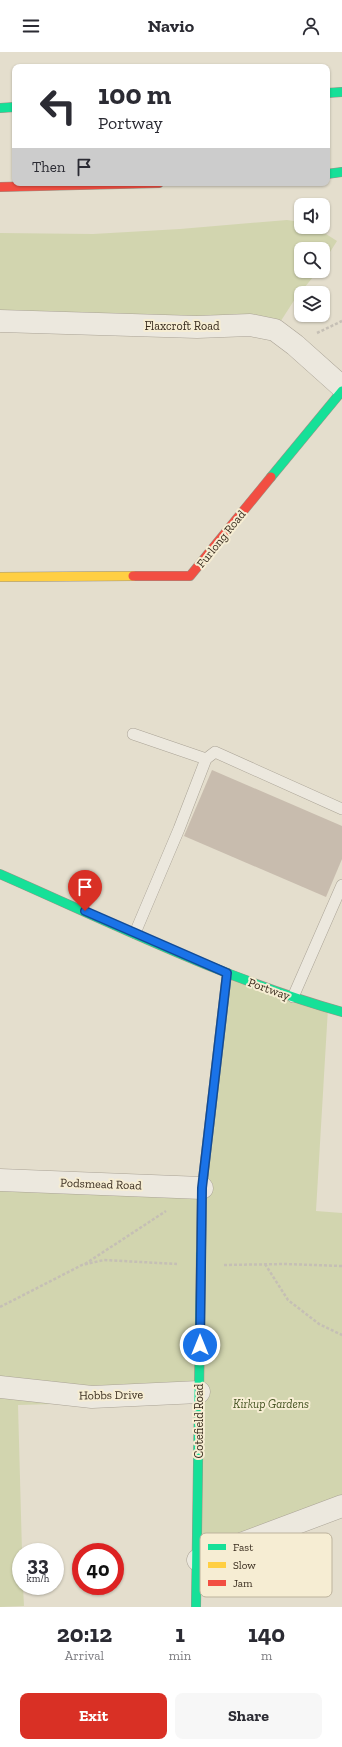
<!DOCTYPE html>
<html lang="en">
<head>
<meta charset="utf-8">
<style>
	body { margin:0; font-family:"Zilla Slab",serif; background:#f7f7f7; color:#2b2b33; height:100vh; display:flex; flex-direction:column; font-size:15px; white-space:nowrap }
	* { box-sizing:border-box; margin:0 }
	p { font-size:13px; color:#7c7c81 }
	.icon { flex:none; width:22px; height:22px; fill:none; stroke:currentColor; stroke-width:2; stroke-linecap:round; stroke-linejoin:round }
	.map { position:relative; height:1555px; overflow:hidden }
	.panel { display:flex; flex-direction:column; background:#fff; flex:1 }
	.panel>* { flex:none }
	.top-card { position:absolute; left:12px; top:12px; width:318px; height:122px; border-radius:8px; box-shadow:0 1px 3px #0004; background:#fff; color:#2b2b33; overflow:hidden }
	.tools { position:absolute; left:294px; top:146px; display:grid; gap:8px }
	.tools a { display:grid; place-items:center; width:36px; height:36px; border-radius:8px; background:#fff; box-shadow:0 1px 3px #0004; font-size:20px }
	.speed { position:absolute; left:12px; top:1491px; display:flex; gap:8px; font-size:20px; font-weight:700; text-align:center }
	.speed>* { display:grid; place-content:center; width:52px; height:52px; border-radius:50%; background:#fff; box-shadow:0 1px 3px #0004; line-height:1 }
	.speed small { font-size:10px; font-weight:400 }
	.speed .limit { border:6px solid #d22; background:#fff; color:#111 }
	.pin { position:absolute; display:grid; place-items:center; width:34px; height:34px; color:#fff; margin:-41px -17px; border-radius:50% 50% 50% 0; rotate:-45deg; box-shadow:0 0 4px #0007 }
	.pin .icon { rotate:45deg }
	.me { position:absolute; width:44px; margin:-22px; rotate:0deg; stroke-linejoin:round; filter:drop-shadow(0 0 3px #0008) }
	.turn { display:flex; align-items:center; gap:14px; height:84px; padding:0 20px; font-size:18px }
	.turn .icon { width:52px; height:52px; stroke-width:2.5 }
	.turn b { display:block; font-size:28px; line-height:34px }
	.then { display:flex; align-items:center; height:38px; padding:0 20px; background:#0003; gap:8px; font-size:15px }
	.eta { display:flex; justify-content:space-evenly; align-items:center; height:68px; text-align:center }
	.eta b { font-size:24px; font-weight:700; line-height:28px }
	.action { display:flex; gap:8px; margin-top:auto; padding:8px 20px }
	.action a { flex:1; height:46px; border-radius:8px; background:#d93025; color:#fff; font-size:16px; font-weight:700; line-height:46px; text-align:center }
	.action a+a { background:#f7f7f7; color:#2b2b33 }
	header { display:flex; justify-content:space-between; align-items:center; height:52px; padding:0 20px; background:#fff; font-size:18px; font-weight:700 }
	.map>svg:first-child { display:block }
</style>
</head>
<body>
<header><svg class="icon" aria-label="menu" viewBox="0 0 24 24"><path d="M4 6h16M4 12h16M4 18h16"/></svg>Navio<svg class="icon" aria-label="person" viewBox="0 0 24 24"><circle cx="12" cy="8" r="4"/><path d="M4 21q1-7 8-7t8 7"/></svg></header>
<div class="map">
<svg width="342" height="1555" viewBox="0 0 342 1555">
	<rect width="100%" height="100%" fill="#e4decd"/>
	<g fill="#d2d5af">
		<path d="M287 168 301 170V175H315L337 189 323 211V197H301V219H318L295 247 275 278 0 269V181L93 182 180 177Z"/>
		<path d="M227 921 328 956 316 1159 342 1161V1444L198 1508 199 1348 18 1353 22 1500 21 1534H23L24 1554 0 1555V1128L202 1136Z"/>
	</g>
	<path fill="#c8bcae" d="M212 718 342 774V807L326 845 184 784Z"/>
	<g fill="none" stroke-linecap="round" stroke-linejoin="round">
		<g stroke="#aaa396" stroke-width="12">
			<g id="lane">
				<path d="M133 682 206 707"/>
				<path d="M135 881 179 777 206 707 215 700 342 757"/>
				<path d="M293 945 342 833"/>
			</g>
		</g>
		<g stroke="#aaa396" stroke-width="23">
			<g id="street">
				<path d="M0 269 197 275 250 273 275 278 295 293 342 335"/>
				<path d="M0 1128 202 1136"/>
				<path d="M0 1335 92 1345 199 1340"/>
				<path d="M198 1508 342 1454"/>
			</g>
		</g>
		<g stroke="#999386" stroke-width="10">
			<g id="fast">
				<path d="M327 41 342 40"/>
				<path d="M0 56 15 55"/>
				<path d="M327 122 342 120"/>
				<path d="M271 425 342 339"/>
				<path d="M0 822C112 871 224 927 342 960"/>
				<path d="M196 1555 201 1199"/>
			</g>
		</g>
		<g stroke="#999386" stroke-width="10">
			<g id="slow">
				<path d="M0 525 133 524"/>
				<path d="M201 1199 202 1136 227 921"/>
			</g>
		</g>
		<g stroke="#999386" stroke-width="10">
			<g id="jam">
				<path d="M0 135 159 131"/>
				<path d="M133 524H190L271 425"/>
			</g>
		</g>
		<g stroke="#c5bfb5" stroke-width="2.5" stroke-dasharray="3 2" stroke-linecap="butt">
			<path d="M317 281 342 269"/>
			<path d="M85 1212 166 1159"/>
			<path d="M265 1212 288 1248 319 1272 342 1283"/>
			<path d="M224 1213 285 1212 342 1214"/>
			<path d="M0 1255 82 1213 104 1208 177 1212"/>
		</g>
		<use href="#lane" stroke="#ece8de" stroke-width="11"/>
		<use href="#street" stroke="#ece8de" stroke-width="22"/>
		<use href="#fast" stroke="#16e098" stroke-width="9"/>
		<use href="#slow" stroke="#ffcf43" stroke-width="9"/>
		<use href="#jam" stroke="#f24e42" stroke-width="9"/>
	</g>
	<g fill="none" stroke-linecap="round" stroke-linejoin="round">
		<g stroke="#114b97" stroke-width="10">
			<path id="route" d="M85 859 227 921 202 1136 200 1293"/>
		</g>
		<use href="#route" stroke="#1a73e8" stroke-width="7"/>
	</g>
	<g text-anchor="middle" stroke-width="4" stroke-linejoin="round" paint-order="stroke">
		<g font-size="12" fill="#392c1e" stroke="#f6edd3">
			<text x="182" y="278">Flaxcroft Road</text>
			<text transform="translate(221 487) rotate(-51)" y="4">Furlong Road</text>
			<text transform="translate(269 937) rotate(20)" y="4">Portway</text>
			<text transform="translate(101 1132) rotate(2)" y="4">Podsmead Road</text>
			<text transform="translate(111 1343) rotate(-1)" y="4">Hobbs Drive</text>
			<text transform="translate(199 1369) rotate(-90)" y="4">Cotefield Road</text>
		</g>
		<g font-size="12" font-style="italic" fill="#475524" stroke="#f6edd3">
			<text x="271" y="1356">Kirkup Gardens</text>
		</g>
	</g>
	<rect x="200" y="1481" width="132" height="64" rx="6" fill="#f6edd3" stroke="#bdb39d" stroke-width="1"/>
	<rect x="208" y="1492" width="18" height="6" fill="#16e098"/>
	<rect x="208" y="1510" width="18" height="6" fill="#ffcf43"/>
	<rect x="208" y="1528" width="18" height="6" fill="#f24e42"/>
	<g font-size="11" fill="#392c1e">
		<text x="233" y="1499">Fast</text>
		<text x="233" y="1517">Slow</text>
		<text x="233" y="1535">Jam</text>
	</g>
</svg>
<div class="tools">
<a><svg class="icon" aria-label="sound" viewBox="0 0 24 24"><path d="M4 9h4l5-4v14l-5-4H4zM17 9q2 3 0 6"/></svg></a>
<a><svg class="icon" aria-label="search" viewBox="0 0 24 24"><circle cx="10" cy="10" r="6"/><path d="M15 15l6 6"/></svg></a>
<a><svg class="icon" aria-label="layers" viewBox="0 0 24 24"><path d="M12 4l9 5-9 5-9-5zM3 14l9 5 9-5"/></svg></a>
</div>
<div class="speed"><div>33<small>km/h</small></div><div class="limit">40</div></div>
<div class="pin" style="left:85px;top:859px;background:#d93025"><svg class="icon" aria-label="arrive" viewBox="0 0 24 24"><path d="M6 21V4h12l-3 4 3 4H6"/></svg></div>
<svg class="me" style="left:200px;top:1293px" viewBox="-20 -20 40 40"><circle r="17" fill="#1a73e8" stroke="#fff" stroke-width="3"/><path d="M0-11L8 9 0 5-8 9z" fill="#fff"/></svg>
<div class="top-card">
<div class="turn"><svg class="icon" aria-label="left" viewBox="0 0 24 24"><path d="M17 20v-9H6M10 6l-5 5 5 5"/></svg><div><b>100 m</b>Portway</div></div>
<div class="then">Then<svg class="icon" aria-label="arrive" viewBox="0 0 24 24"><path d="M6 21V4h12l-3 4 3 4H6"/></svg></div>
</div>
</div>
<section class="panel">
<div class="eta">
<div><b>20:12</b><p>Arrival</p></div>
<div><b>1</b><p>min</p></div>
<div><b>140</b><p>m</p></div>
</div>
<div class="action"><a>Exit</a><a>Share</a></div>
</section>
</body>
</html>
